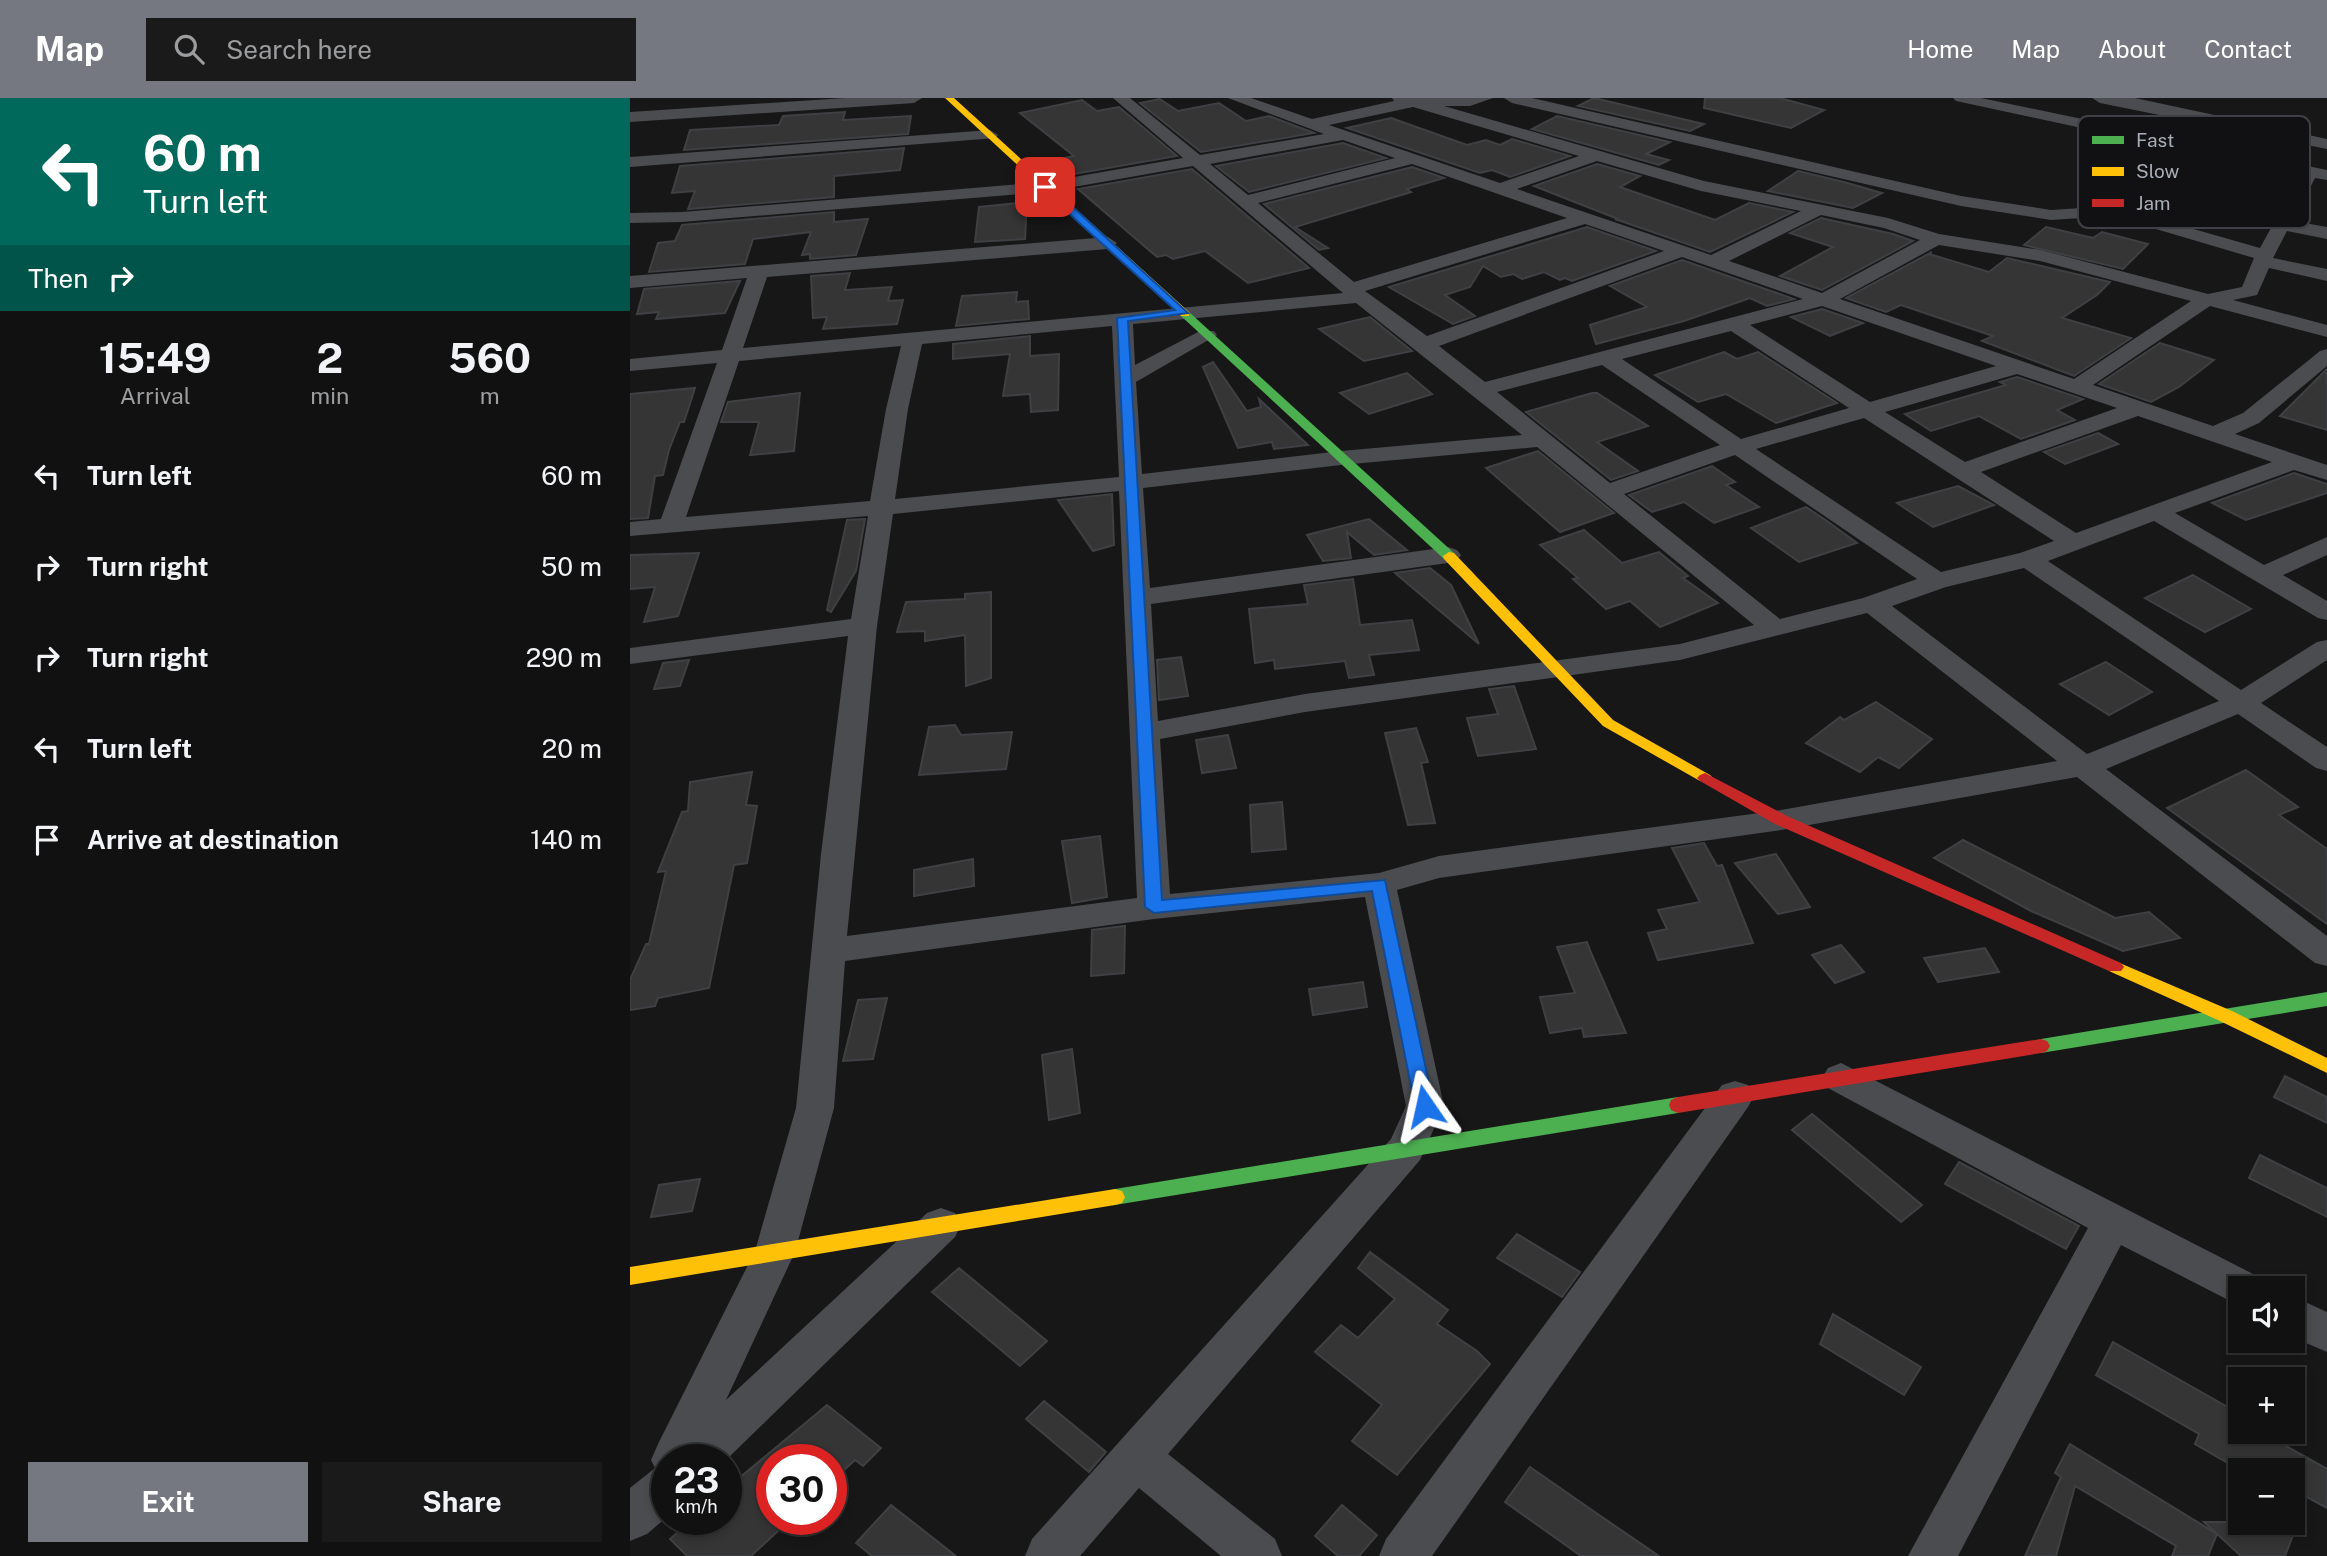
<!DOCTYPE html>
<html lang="en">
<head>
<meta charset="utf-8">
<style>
	body { margin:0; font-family:"Public Sans",sans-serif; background:#1a1a1a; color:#f1f3f6; height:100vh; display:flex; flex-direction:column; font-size:26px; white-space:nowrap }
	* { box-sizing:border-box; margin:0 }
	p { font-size:23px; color:#9c9d9f }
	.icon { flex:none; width:38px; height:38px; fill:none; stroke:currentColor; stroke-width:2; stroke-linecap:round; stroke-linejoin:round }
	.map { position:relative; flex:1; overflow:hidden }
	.sheet { display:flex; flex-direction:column; background:#111; width:630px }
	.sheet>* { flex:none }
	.guide { background:#00695c; color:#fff; overflow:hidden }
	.buttons { position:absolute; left:1598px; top:1178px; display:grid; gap:14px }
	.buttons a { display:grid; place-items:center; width:77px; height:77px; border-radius:0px; background:#111; box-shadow:0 4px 10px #0003,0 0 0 2px #303131; font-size:35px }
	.speed { position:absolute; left:21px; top:1346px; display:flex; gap:14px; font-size:35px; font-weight:700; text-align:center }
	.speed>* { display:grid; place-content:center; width:91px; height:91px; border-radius:50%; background:#111; box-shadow:0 4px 10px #0003,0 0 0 2px #303131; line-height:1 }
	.speed small { font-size:18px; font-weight:400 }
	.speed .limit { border:10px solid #d22; background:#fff; color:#111 }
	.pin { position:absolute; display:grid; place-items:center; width:60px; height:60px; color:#fff; margin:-30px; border-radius:14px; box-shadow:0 4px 10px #0006 }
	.me { position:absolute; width:77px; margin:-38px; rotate:349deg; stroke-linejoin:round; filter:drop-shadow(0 0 5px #0008) }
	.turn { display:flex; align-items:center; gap:24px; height:147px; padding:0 28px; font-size:32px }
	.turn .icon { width:91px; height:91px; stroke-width:2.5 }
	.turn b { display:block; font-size:49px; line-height:60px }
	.then { display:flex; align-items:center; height:66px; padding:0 28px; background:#0003; gap:14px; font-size:26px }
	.eta { display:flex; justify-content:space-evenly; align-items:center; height:119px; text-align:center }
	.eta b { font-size:42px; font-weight:700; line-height:49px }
	.primary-button { display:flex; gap:14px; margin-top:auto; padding:14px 28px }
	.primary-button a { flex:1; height:80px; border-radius:0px; background:#757880; color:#fff; font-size:28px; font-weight:700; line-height:80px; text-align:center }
	.primary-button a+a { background:#1a1a1a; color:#f1f3f6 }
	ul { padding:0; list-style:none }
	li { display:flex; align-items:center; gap:21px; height:91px; padding:0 28px }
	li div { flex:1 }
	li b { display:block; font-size:26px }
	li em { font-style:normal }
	header { display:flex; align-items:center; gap:42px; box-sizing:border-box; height:98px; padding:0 35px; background:#757880; color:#fff }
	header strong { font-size:33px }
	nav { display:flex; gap:38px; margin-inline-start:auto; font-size:24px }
	.search { width:490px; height:63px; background:#1a1a1a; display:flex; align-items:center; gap:18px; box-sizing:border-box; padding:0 24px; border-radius:0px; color:#9c9d9f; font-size:26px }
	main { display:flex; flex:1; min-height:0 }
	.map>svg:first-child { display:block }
</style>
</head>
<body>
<header>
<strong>Map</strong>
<div class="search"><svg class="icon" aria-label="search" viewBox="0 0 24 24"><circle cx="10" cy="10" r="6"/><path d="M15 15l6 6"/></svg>Search here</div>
<nav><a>Home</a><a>Map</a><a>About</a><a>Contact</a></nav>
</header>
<main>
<section class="sheet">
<div class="guide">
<div class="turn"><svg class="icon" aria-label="left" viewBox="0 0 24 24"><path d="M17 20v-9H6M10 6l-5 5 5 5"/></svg><div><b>60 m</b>Turn left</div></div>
<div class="then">Then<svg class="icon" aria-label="right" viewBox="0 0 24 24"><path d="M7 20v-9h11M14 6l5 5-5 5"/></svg></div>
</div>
<div class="eta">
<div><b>15:49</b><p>Arrival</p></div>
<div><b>2</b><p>min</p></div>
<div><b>560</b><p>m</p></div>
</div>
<ul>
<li><svg class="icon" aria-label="left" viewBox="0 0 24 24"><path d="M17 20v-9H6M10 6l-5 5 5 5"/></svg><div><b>Turn left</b></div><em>60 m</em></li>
<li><svg class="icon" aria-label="right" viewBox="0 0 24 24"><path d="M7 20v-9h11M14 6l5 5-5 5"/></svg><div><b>Turn right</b></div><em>50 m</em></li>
<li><svg class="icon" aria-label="right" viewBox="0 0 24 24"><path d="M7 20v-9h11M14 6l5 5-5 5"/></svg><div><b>Turn right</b></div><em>290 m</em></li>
<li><svg class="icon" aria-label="left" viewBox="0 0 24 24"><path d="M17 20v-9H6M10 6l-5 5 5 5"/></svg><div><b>Turn left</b></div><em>20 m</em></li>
<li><svg class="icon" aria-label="arrive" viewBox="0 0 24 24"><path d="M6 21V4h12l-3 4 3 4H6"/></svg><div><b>Arrive at destination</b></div><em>140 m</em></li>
</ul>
<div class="primary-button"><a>Exit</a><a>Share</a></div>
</section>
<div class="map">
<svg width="1697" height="1458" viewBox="0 0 1697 1458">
	<rect width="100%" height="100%" fill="#171717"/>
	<g fill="#353536" stroke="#3f4043" stroke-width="2">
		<path d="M964 0 1074 26 1060 33 948 8Z"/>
		<path d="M1075 0H1150L1194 12 1161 30 1074 10Z"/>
		<path d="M530 1 548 13 589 5 616 23 639 18 684 35 571 54 510 5Z"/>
		<path d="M452 2 467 13 489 9 547 58 433 78 416 64 444 58 390 15Z"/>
		<path d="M215 14 213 22 281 18 278 36 54 52 60 32 149 27 153 18Z"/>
		<path d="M927 18 1040 44 1016 56 1039 62 1029 67 902 31Z"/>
		<path d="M761 20 837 47 856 42 870 47 882 41 940 58 880 79 862 72 850 75 717 30Z"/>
		<path d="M713 45 756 60 619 94 586 68Z"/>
		<path d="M274 50 270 72 204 78V99L58 111 65 93 42 95 50 68Z"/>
		<path d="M967 66 1010 78 990 89 1085 122 1119 105 1163 114 1080 154 985 121H988L904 88Z"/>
		<path d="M782 69 814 80 777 91 781 94 665 129 698 150 689 152 634 106Z"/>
		<path d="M562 71 679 170 618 185 575 153 543 161 536 157 527 159 448 91Z"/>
		<path d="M1168 73 1214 84 1252 95 1223 110 1138 93Z"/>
		<path d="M397 104 395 141 345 144 349 109Z"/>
		<path d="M204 114V124L238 121 226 157 180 161V156L172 157 181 134 123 141 115 166 19 174 28 145 45 143 52 127Z"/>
		<path d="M1191 120 1263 136 1283 143 1192 192 1150 178 1203 149 1160 135Z"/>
		<path d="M957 129 1026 153 942 183 935 180 930 182 914 174 892 181 883 176 871 179 853 168 840 189 815 197 845 218 823 226 759 189Z"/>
		<path d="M1416 129 1463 140 1472 134 1518 146 1493 171 1394 147Z"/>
		<path d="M1302 154 1299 156 1359 174 1377 160 1480 184 1467 197 1432 220 1501 240 1444 278 1352 243 1363 238 1271 207 1256 214 1216 200Z"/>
		<path d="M1052 162 1164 201 1137 208 1120 200 1054 223 966 246 960 227 1017 209 980 188Z"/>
		<path d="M220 175 215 192 262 189 258 203 273 202 267 226 193 231 197 219 183 220 181 178Z"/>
		<path d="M110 183 95 215 26 221 29 214 7 216 14 191Z"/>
		<path d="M387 194 386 204 398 203 399 221 326 228 332 198Z"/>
		<path d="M1192 211 1233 225 1200 238 1161 219Z"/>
		<path d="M740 219 782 253 734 263 689 231Z"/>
		<path d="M400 238V258L429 256 428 312 401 314 400 296 373 298 380 256 323 261V246Z"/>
		<path d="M1530 245 1584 262 1549 289 1521 304 1469 286Z"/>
		<path d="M1094 254 1107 261 1128 254 1207 305 1146 325 1096 296 1068 304 1025 277Z"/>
		<path d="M583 264 617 313 631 309 629 301 678 347 644 351 642 344 608 350 573 269Z"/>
		<path d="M1697 271V332L1650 318Z"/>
		<path d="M777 275 802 296 739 316 710 295Z"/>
		<path d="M1387 279 1453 301 1427 312 1445 322 1391 341 1349 318 1301 333 1275 316 1376 287 1370 284Z"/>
		<path d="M65 290 54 324H50L39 352 33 377 25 378 18 420 0 421V296Z"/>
		<path d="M170 295 164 353 120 357 129 324H91L98 304Z"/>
		<path d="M962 295H967L1018 328 967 344 1008 373 981 382 896 314Z"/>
		<path d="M1468 335 1488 346 1435 366 1414 354Z"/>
		<path d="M908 353 984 415 930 434 856 370Z"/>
		<path d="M1082 368 1105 384 1096 387 1129 409 1084 425 1054 404 1022 414 999 397Z"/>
		<path d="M1664 375 1697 386V395L1616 422 1582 405Z"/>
		<path d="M1328 388 1364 407 1303 429 1267 405Z"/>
		<path d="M482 396 484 447 463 453 428 402Z"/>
		<path d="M1176 409 1197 423 1227 445 1169 464 1121 430Z"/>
		<path d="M235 421 226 473 201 514 197 512 217 422Z"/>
		<path d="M739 421 777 452 744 457 717 434 721 460 693 463 677 437Z"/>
		<path d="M954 432 992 465 1029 454 1058 478 1053 480 1088 505 1030 529 1000 503 976 511 943 481 948 480 910 447Z"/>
		<path d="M69 455 48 518 14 524 25 489 0 491V457Z"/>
		<path d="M800 470 821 487 849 546 765 475Z"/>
		<path d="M1563 477 1621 511 1575 534 1515 500Z"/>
		<path d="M723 481 730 527 782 522 789 552 739 557 744 577 719 580 715 563 645 571 644 562 625 565 619 511 678 506 674 487Z"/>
		<path d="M361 494V580L336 588 335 537 295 543V533L267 534 276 504 335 501V496Z"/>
		<path d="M551 559 558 598 529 602 527 562Z"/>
		<path d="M59 562 50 588 24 591 33 565Z"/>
		<path d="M1476 564 1522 594 1479 617 1430 586Z"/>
		<path d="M884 588 906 651 848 658 837 620 868 616 859 591Z"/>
		<path d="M1246 604 1302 641 1269 670 1248 659 1230 674 1176 645 1210 619 1214 622Z"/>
		<path d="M325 627 331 637 382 634 376 671 289 677 299 629Z"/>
		<path d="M786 630 798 664 791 665 805 725 778 727 755 635Z"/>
		<path d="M598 637 606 670 572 675 566 642Z"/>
		<path d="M1616 672 1668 709 1649 717 1697 751V826L1537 710Z"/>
		<path d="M122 674 116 707 127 708 117 765 104 767 79 890 28 900 25 908 0 912V882L16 846H19L36 773 28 774 52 714 58 713 60 684Z"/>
		<path d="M652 704 656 751 622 754 620 707Z"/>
		<path d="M470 738 477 799 442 805 432 743Z"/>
		<path d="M1333 742 1485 820 1519 814 1550 840 1493 853 1401 813 1304 760Z"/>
		<path d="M1074 745 1087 768 1092 767 1123 845 1028 862 1018 835 1037 831 1028 812 1070 804 1042 750Z"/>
		<path d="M1146 756 1180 809 1148 816 1105 765Z"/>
		<path d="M343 761 344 788 284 798V772Z"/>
		<path d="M495 828 494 875 461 878 462 832Z"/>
		<path d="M957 844 962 857 996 935 954 939 952 930 920 935 910 899 945 895 927 849Z"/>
		<path d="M1211 847 1234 874 1205 885 1182 857Z"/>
		<path d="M1355 850 1369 874 1308 884 1294 860Z"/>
		<path d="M733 884 737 909 683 917 679 891Z"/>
		<path d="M257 900 243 961 213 963 228 902Z"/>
		<path d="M442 951 450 1015 419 1022 412 957Z"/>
		<path d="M1655 978 1697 999V1025L1644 999Z"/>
		<path d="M1182 1016 1292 1107 1271 1124 1162 1032Z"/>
		<path d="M1630 1057 1697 1090V1119L1619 1080Z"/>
		<path d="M1329 1064 1449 1128 1436 1151 1315 1086Z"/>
		<path d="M70 1081 62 1113 21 1119 29 1087Z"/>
		<path d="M887 1136 950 1174 932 1199 867 1160Z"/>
		<path d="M740 1154 818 1212 807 1226 847 1253 860 1266 767 1377 722 1343 752 1307 685 1254 711 1227 728 1240 765 1201 728 1170Z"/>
		<path d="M329 1170 417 1243 390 1268 302 1194Z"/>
		<path d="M1203 1216 1291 1269 1274 1297 1190 1246Z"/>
		<path d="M1483 1244 1610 1316V1334H1631L1697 1371V1410L1662 1391V1372H1610L1565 1346 1569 1336 1466 1277Z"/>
		<path d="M414 1303 476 1354 459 1374 396 1321Z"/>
		<path d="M197 1307 251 1350 233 1368 225 1362 201 1384V1362H142V1421H161L121 1458H57L40 1441 63 1421H96V1391Z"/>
		<path d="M1440 1346 1587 1436 1578 1458H1542L1546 1448 1445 1388 1426 1458H1395L1431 1379 1425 1375Z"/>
		<path d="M900 1369 972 1419 1029 1458H951L875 1404Z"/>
		<path d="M261 1407 326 1458H242L226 1445Z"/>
		<path d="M712 1407 747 1437 729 1458H708L685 1438Z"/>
		<path d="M1574 1424H1668L1655 1458H1611Z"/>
	</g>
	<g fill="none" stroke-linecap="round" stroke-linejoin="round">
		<g fill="#4b4c50" fill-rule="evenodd">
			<path d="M215 0H292L284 5 0 24V14Z"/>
			<path d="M483 0H500L570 57 694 36 598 0H621L682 21 764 3 762 0H863L840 8H814L1074 83 1258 120 1309 136 1411 152 1578 196 1612 189 1624 160 1482 118 1421 122 1331 108 882 5 874 0H902L1331 98 1421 112 1483 108 1630 150 1670 77 1326 3 1323 0H1351L1697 72V82L1685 80 1663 123 1697 129V141L1657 133 1643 160 1697 171V183L1639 170 1627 197 1603 202 1697 227V239L1580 208 1463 287 1583 328 1613 315 1690 253 1697 251V268L1629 325 1605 336 1697 367V382L1664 372 1545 415 1634 467 1697 439V457L1653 477 1697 503V522L1688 520 1524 423 1418 463 1611 592 1687 544 1697 542V562L1631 605 1697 649V673L1686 670 1608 616 1476 671 1697 838V868L1685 865 1447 679 1151 732 809 780 767 792 814 1008 790 1062 538 1356 645 1441 652 1458H591L509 1390 450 1458H395L402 1441 761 1041 776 1008 735 799 524 821 215 863 204 1010 165 1154 96 1302 297 1115 311 1110 325 1115 331 1127 325 1139 96 1362H37V1419L17 1436 0 1443V1390L25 1370 21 1362 28 1346 125 1153 166 1010 191 756 218 538 0 566V550L221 521 238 418 0 438V424L31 421 87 265 0 273V261L92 252 117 180 0 190V178L478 139 487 145 478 151 137 179 113 250 713 195 563 68 415 94 52 124 0 125V115L52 114 415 84 553 60ZM783 9 949 58 870 85 699 27ZM713 42 765 60 618 97 580 66ZM967 63 1071 93 1171 113 1081 157 887 91ZM782 66 937 120 724 184 628 105ZM1191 117 1254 130 1290 142 1192 195 1099 163ZM955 126 1034 153 797 238 735 193ZM1309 147 1410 163 1561 203 1444 281 1210 201ZM1052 159 1173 201 855 284 809 248ZM726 205 892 337 711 353 512 376 506 284 587 237 584 233H570L505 267 503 226ZM1192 208 1366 268 1240 304 1120 227ZM482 228 489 379 265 401 278 311 292 246ZM1101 233 1219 310 1111 341 992 261ZM271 248 256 311 240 403 56 419 109 263ZM972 267 1090 347 980 385 867 294ZM1387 276 1487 310 1335 364 1255 314ZM1508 318 1642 364 1446 435 1351 374ZM1234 320 1424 443 1390 455 1311 474 1126 351ZM907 349 1124 527 1050 546 675 596 528 623 521 506 818 465 827 462 831 457 827 452 818 449 520 490 513 390 711 367ZM1105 357 1287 481 1233 500 1150 521 994 396ZM489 393 507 800 217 838 247 528 263 416ZM1394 470 1589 603 1457 656 1262 508 1316 489ZM1237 515 1427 663 1151 712 809 758 749 775 540 796 530 641 675 614 1050 562Z"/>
			<path d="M1462 0H1505L1697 41V51L1470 5Z"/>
			<path d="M360 32 368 37 366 40 0 69V59Z"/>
			<path d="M1211 965 1625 1177 1631 1190H1610V1208L1491 1147 1328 1458H1278L1458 1130 1198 990 1192 980 1198 970Z"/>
			<path d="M1105 983 1118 987 1124 998 1118 1009 802 1458H749L756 1441 1092 987Z"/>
			<path d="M1662 1198 1697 1214V1254L1662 1239Z"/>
		</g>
		<g fill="#4caf50" fill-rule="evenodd">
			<path d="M551 214H559L824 455V461H814L551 218Z"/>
			<path d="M1697 894V908L1411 955 1405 953 1402 948 1405 943 1411 941Z"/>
			<path d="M1048 999 1055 1002 1057 1007 1055 1012 1048 1015 485 1107 478 1105 475 1099 478 1093 485 1091Z"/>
		</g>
		<g fill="#ffc107" fill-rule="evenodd">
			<path d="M315 0H324L559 214V218H551Z"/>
			<path d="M819 454 824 455 983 622 1080 677 1083 680 1080 683H1070L973 628 814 461 813 458Z"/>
			<path d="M1485 863 1602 913 1697 960V975L1590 923 1479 873 1476 869 1479 865Z"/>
			<path d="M485 1091 492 1093 495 1099 492 1105 485 1107 0 1187V1169Z"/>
		</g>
		<g fill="#c62828" fill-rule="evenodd">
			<path d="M1075 675 1157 718 1491 865 1494 869 1491 873H1479L1145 726 1070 683 1067 680 1070 677Z"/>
			<path d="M1411 941 1417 943 1420 948 1417 953 1411 955 1048 1015 1041 1012 1039 1007 1041 1002 1048 999Z"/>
		</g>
	</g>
	<path fill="#1a73e8" stroke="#114b97" stroke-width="2" d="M412 87H419L558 215 498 223 532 802 755 782 804 1008 801 1013H788L785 1008 742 793 524 815 515 809 487 220 545 212 412 91Z"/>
	<rect x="1448" y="18" width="232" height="112" rx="10" fill="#111113" stroke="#3e4045" stroke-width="2"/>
	<rect x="1462" y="38" width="32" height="8" fill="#4caf50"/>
	<rect x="1462" y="69" width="32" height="9" fill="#ffc107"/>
	<rect x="1462" y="101" width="32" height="8" fill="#c62828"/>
	<g font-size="19" fill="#a8adb8">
		<text x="1506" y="49">Fast</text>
		<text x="1506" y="80">Slow</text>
		<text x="1506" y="112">Jam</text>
	</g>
</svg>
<div class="buttons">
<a><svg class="icon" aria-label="sound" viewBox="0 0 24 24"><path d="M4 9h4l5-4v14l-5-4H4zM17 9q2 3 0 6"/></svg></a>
<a>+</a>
<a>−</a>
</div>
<div class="speed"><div>23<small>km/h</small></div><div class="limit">30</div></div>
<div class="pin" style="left:415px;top:89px;background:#d93025"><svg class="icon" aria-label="arrive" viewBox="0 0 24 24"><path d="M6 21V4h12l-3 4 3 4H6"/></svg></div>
<svg class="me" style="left:795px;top:1008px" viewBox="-20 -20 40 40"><path d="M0-17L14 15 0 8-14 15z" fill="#1a73e8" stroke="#fff" stroke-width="4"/></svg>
</div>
</main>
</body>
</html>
